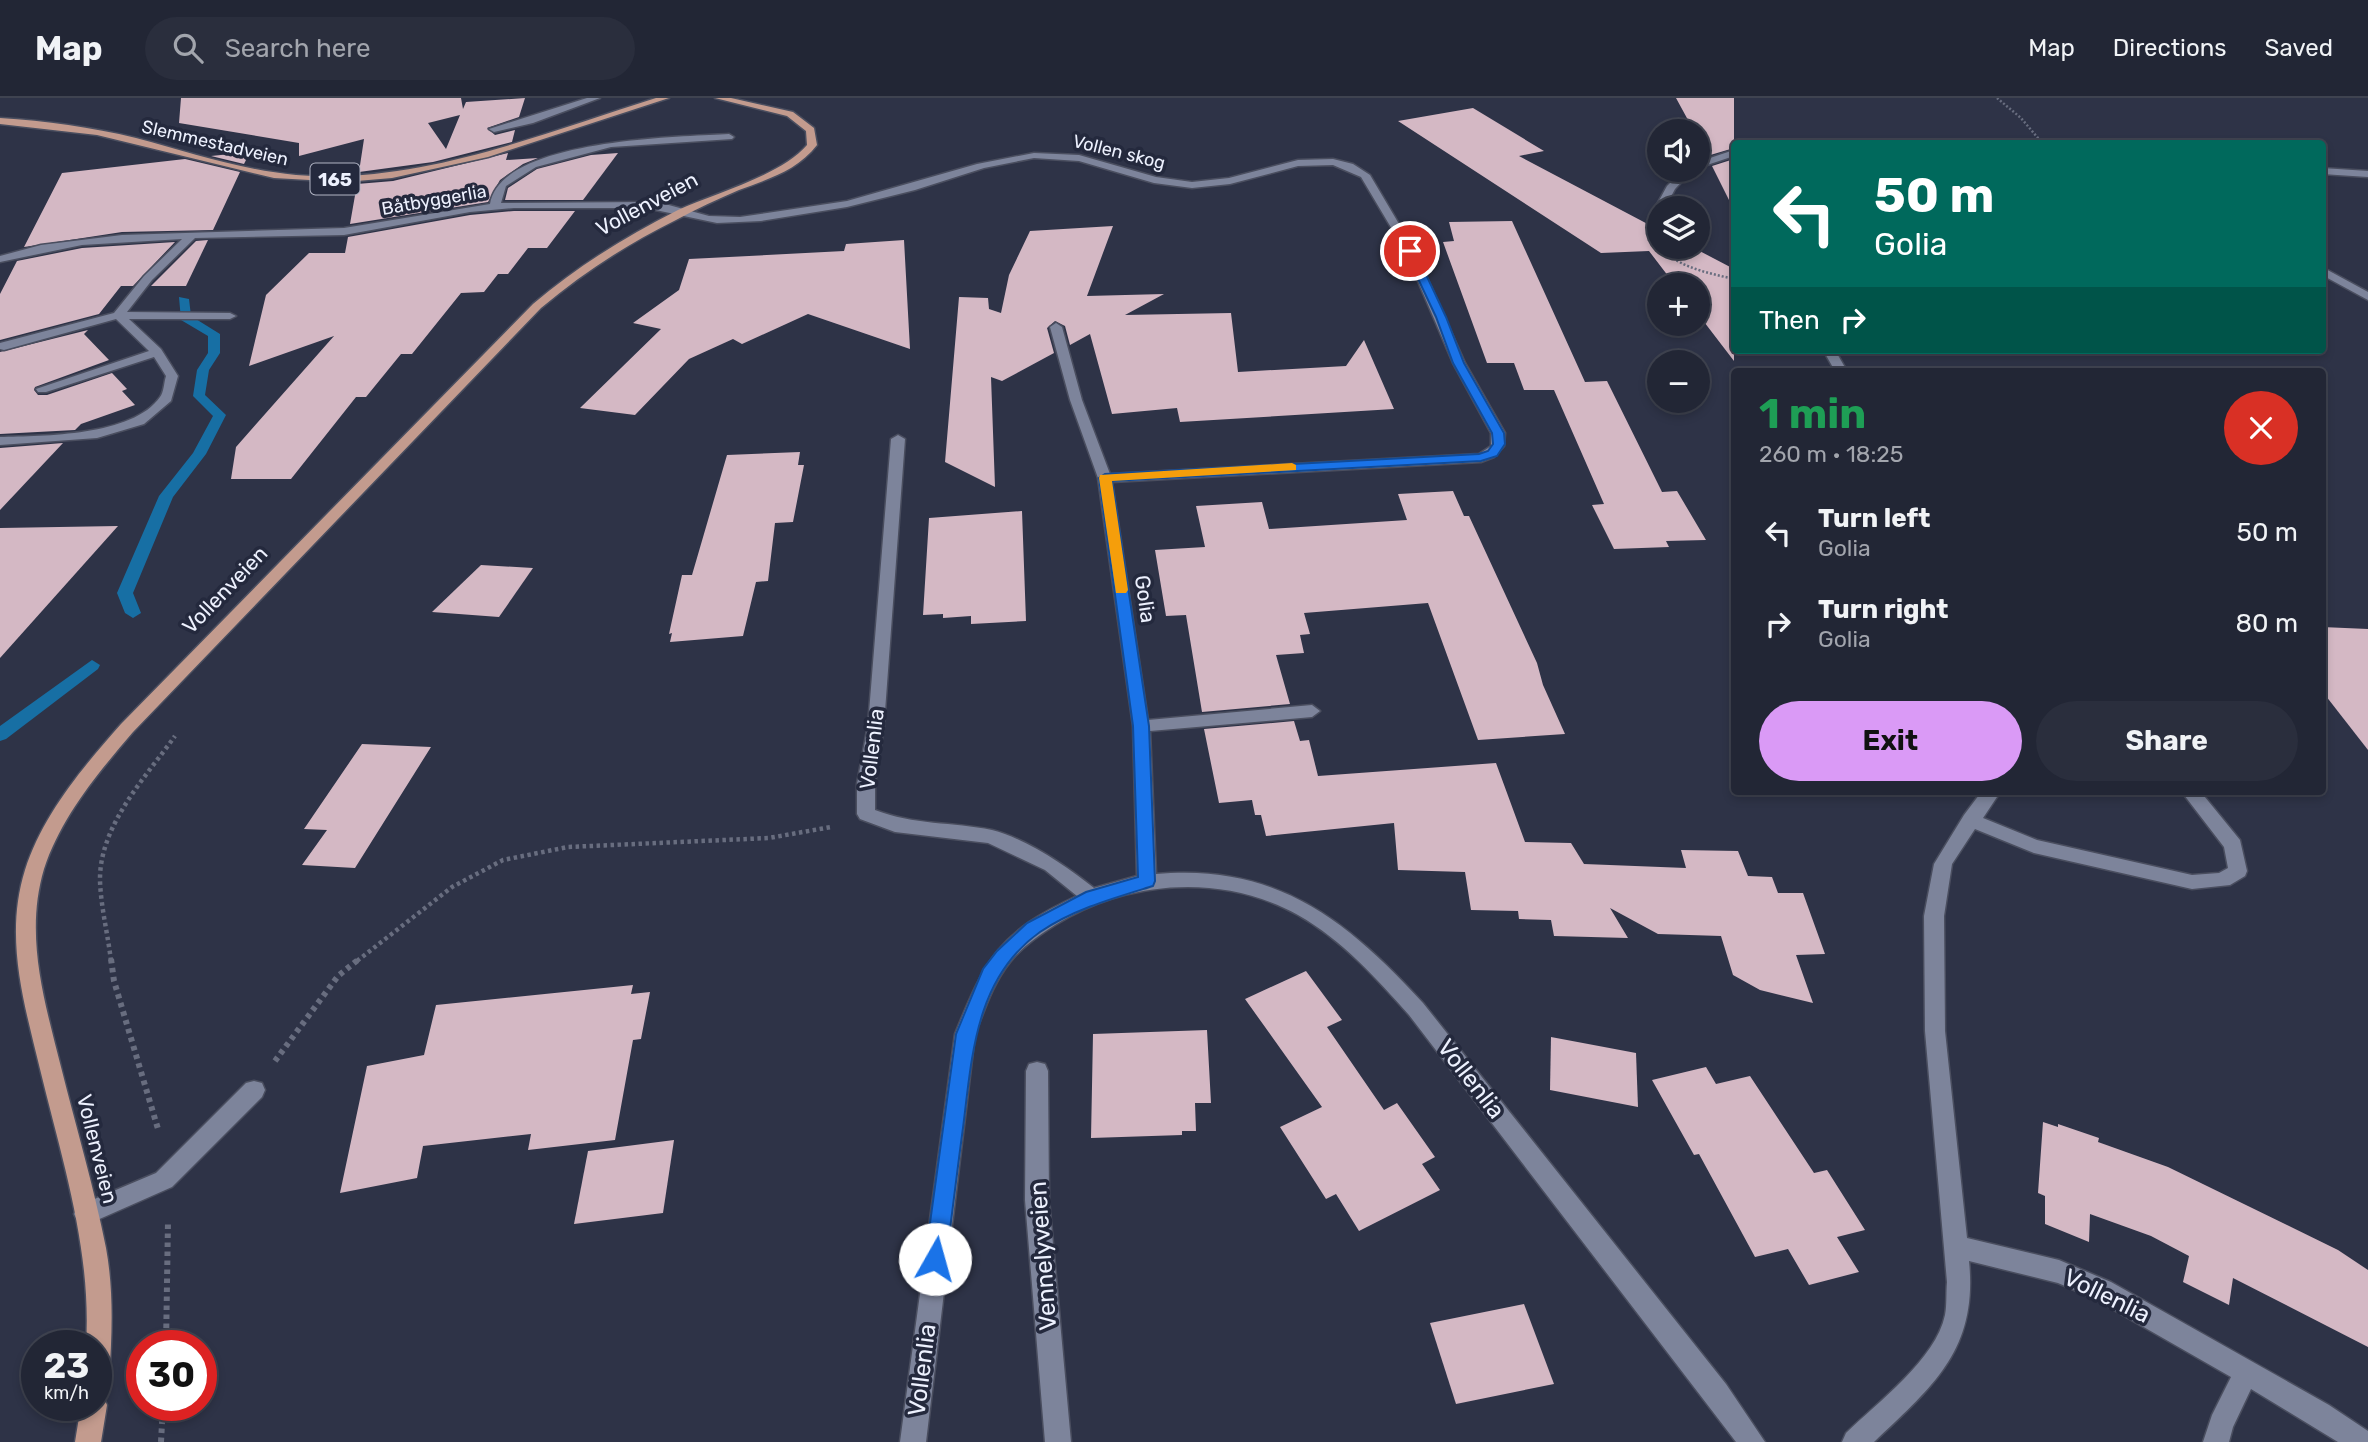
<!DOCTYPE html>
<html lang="en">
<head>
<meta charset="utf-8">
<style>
	body { margin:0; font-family:Rubik,sans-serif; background:#2a2e3d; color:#f1f3f6; height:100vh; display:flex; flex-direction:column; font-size:26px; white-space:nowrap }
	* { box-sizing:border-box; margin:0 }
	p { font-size:23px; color:#a2a5ad }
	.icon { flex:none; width:38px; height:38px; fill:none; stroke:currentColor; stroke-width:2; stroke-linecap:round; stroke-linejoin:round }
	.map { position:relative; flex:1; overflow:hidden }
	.side { position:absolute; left:1731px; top:270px; width:595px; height:427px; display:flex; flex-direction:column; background:#222635; border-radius:7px; box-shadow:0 4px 10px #0003,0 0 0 2px #3f4350 }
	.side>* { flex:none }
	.banner { position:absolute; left:1731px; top:42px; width:595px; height:214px; border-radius:7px; box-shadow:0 4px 10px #0003,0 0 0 2px #3f4350; background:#00695c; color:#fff; overflow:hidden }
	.buttons { position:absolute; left:1647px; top:21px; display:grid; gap:14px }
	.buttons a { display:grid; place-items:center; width:63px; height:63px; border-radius:50%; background:#222635; box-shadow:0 4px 10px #0003,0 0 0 2px #3f4350; font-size:35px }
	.speed { position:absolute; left:21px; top:1232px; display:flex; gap:14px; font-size:35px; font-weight:700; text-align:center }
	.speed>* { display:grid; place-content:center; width:91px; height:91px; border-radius:50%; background:#222635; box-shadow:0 4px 10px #0003,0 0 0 2px #3f4350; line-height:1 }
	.speed small { font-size:18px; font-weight:400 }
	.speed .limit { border:10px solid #d22; background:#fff; color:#111 }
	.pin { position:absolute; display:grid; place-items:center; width:60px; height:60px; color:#fff; margin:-30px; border:4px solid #fff; border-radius:50%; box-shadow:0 2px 7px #0007 }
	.me { position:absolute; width:77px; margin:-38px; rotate:7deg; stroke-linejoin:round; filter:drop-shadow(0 0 5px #0008) }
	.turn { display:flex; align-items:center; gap:24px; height:147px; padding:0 28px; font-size:32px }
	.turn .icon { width:91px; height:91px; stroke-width:2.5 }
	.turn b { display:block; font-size:49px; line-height:60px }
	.then { display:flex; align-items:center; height:66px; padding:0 28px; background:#0003; gap:14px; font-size:26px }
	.round { display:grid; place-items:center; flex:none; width:74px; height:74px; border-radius:37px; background:#2a2e3d }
	.head { display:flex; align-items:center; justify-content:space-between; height:119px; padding:0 28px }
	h1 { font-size:42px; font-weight:700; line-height:52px; color:#1e9e55 }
	.button { display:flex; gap:14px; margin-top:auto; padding:14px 28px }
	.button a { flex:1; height:80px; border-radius:42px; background:#da9af6; color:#111; font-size:28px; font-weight:700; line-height:80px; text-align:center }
	.button a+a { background:#2a2e3d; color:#f1f3f6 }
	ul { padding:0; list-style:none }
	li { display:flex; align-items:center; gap:21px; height:91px; padding:0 28px }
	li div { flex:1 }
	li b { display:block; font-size:26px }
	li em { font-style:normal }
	header { display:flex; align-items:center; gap:42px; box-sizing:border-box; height:98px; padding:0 35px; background:#222635; border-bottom:2px solid #3f4350 }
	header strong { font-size:33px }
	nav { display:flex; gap:38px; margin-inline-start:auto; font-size:24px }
	.search { width:490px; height:63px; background:#2a2e3d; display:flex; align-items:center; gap:18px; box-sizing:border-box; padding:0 24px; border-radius:38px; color:#a2a5ad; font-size:26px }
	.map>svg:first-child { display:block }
</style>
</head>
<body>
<header>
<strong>Map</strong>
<div class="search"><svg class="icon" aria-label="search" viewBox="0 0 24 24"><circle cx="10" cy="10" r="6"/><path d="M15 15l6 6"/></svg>Search here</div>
<nav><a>Map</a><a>Directions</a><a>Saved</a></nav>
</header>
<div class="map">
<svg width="2368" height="1344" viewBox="0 0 2368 1344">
	<rect width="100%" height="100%" fill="#2e3347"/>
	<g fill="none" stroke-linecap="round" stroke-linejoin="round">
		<g fill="#176fa4" fill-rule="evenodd">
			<path d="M179 199 189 201 191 218 220 236V255L209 272 205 297 226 317 206 356 173 399 133 495 141 515 133 520 125 515 117 495 159 398 193 355 213 318 193 298 197 272 208 255V238L181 222Z"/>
			<path d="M92 562 100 567 98 571 6 641 0 643V628Z"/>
		</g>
	</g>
	<g fill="#d4b8c4" fill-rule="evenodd">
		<path d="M181 0H461L463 11 466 4 525 0 519 19 487 30 495 37 515 32 512 44 433 64 359 74 364 41 299 58V45L179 25ZM460 17 446 51 428 25Z"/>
		<path d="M1676 0H1734V50L1707 58 1698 41V33H1694Z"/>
		<path d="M1473 10 1544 53 1519 58 1659 132V149H1692L1734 171V263L1698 216V187H1675L1649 153 1601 155 1398 23Z"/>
		<path d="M250 54 244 66 211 58Z"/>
		<path d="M508 55 506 62 538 60 523 66 500 82 488 104 350 126 357 86 393 83Z"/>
		<path d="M618 55 583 102H505L508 90 537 71 591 57Z"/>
		<path d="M185 61 240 74 213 132 122 134 24 149 62 75Z"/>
		<path d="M1734 61V112L1712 68Z"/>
		<path d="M514 113H575L547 150H528L508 176H498L484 194 461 195 412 256H401L366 299H356L291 381H231L236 349 334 238 249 268 266 197 309 155H345L348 139 470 117Z"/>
		<path d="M1512 123 1585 284 1607 283 1662 394 1677 393 1706 442 1666 443 1669 449 1614 451 1592 407 1604 406 1554 292H1524L1514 265H1487L1443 144 1454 143 1449 124Z"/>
		<path d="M1113 128 1087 198 1164 196 1125 217 1231 215 1238 274 1346 268 1364 242 1394 311 1180 324 1177 310 1112 316 1090 236 1070 247 1065 228 1055 223 1047 230 1054 255 1002 283 991 279 995 389 945 364 959 199 988 200 989 211 1001 215 1009 177 1030 133Z"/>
		<path d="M208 142 186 188H151L196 143Z"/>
		<path d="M904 142 910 251 808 216 742 246 733 241 689 261 635 317 580 310 661 231 633 225 679 192 689 161 844 153 846 146Z"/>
		<path d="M175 144 133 188H121L99 216 0 242V196L17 163 82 150Z"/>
		<path d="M88 232 84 236 109 262 35 289 34 292 38 297H47L112 275 127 291 122 293 135 307 81 326 75 332 0 336V254Z"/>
		<path d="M63 345 0 412V350Z"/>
		<path d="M800 354 798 367H804L793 424 775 425 768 483 756 484 743 538 670 544 672 535 669 536 682 477H692L727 357Z"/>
		<path d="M1453 393 1464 418H1469L1537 565 1543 587 1565 636 1478 642 1428 505 1304 515 1310 536 1300 537 1304 555 1276 557 1290 606 1202 614 1186 517 1166 518 1155 452 1205 449 1196 408 1262 404 1269 431 1407 422 1398 396Z"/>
		<path d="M1022 413 1026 523 971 526V518L943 520V516L923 517 929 420Z"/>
		<path d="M118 428 0 560V430Z"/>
		<path d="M481 467 533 470 499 519 432 514Z"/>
		<path d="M2322 529 2368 531V652L2322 593Z"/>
		<path d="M1294 623 1300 643 1309 642 1318 678 1496 665 1525 744 1571 745 1584 766 1686 770 1681 752 1738 753 1748 778 1772 779 1778 795H1803L1825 856 1796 857 1813 905 1760 892 1733 877 1721 838 1658 836 1610 810 1628 840 1554 838 1551 822 1519 821 1518 813 1471 812 1465 774 1398 772 1394 725 1266 738 1261 717H1255L1252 702 1219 705 1204 631Z"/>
		<path d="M362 646 431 649 355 770 302 767 327 732 304 731Z"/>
		<path d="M1306 873 1342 922 1327 929 1384 1012 1397 1005 1435 1059 1422 1066 1440 1092 1359 1133 1336 1096 1326 1101 1280 1029 1322 1009 1245 901Z"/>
		<path d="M633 887 631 896 650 894 641 941 633 942 615 1042 528 1052 531 1036 423 1048 417 1080 340 1095 367 968 424 957 436 907Z"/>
		<path d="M1207 932 1211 1005H1195L1196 1033H1182V1037L1091 1040 1093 936Z"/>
		<path d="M1551 939 1636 955 1638 1009 1550 992Z"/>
		<path d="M1706 969 1716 986 1750 978 1814 1075 1827 1072 1865 1132 1837 1139 1859 1174 1809 1187 1788 1151 1755 1159 1699 1056 1694 1057 1652 982Z"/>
		<path d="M2043 1024 2058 1029V1026L2099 1040 2098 1044 2168 1069 2338 1152 2368 1172V1249L2233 1180 2229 1207 2183 1184 2189 1158 2151 1138 2090 1116 2089 1144 2045 1126V1098L2038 1095Z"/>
		<path d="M674 1042 663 1115 574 1126 588 1053Z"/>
		<path d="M1524 1206 1554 1286 1456 1306 1430 1225Z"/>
	</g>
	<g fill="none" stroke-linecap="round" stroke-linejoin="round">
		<g stroke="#4a4e5f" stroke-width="3">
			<g id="minor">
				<path d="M587 0H600L533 25 494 34 489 31Z"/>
				<path d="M729 36 734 39 732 41 611 49 536 69 506 88 501 105 646 104 665 106 709 118 740 119 847 103 977 66 1034 55 1079 57 1156 79 1192 84 1229 80 1298 62 1333 61 1353 66 1370 77 1415 153 1465 265 1505 335 1504 348 1494 359 1481 364 1112 384 1148 622 1312 607 1320 613 1312 619 1150 633 1156 776C1276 765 1347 822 1423 905L1726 1286 1765 1344H1736L1409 917C1376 880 1342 842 1298 817 1222 775 1128 782 1055 827 1038 838 1022 849 1010 864 993 885 985 911 975 936L926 1344H900L955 936C986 860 999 834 1077 798L1045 772 988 745 895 734 860 721 857 716V686L868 627 891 341 898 337 905 341 884 627 875 686V712C913 727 953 724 992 732 1027 741 1066 768 1094 790L1137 778 1133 628 1098 380 1070 302 1050 229 1056 225 1062 229 1082 302 1110 376 1479 356 1491 348V335L1453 265 1405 153 1361 79 1333 67 1298 68 1230 86 1192 90 1154 85 1079 63 1034 60 984 70 915 92 847 109 761 123 717 125 646 110H514L470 114 344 137 195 140 152 182 127 214 230 215 236 218 230 221H129L161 251 178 278 171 303 144 326 97 340 0 347V339C43 338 133 338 160 299 164 294 164 284 166 278L154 259 46 294H38L36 291 149 253 116 221 4 252 0 251V245L114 215 144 178 182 141 82 147 0 164V158L41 147 122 137 344 130 490 106C500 41 678 39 729 36Z"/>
				<path d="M1734 52V58L1698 70V64Z"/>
				<path d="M2322 70 2368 73V79L2322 76Z"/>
				<path d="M1683 72H1693L1675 91 1665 110 1656 112 1655 110 1667 88Z"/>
				<path d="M2322 169 2368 194V202L2322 177Z"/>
				<path d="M1823 252H1835L1847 273H1835Z"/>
				<path d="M1982 693H2001L1983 720 2037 742 2192 777 2219 775 2228 770 2224 749 2181 693H2200L2240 742 2247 773 2245 778 2230 787 2192 791 2034 755 1975 731 1952 766 1944 818 1945 933 1967 1140 2059 1162 2111 1184 2329 1307 2368 1333V1344H2338L2251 1291 2233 1329 2229 1344H2203L2212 1317 2231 1279 2093 1200 2058 1185 1969 1163C1978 1252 1933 1288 1874 1344H1842L1846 1335C1877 1305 1936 1261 1945 1217 1947 1207 1946 1195 1947 1184L1925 933 1924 818 1934 766 1964 717Z"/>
				<path d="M1037 964 1045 966 1048 973 1049 1102 1071 1344H1045L1025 1102 1026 973 1029 966Z"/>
				<path d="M254 983 262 985 265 992 262 999 172 1089 86 1127 78 1124 74 1116 78 1108 156 1075 246 985Z"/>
			</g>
		</g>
		<g stroke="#4a4e5f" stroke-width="3">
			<g id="major">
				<path d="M656 0H669L488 59 392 80 345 84 274 80 97 37 0 26V20C46 23 91 29 136 40 189 54 241 72 296 77 420 87 540 36 656 0Z"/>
				<path d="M715 0H731L793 14 814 30 817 47C797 73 768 81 739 92 718 101 696 111 676 122 627 146 583 175 541 210L133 634C98 675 61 719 44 771 24 838 45 905 61 969 76 1029 94 1089 106 1150 114 1194 112 1238 109 1282L105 1291 96 1295V1248H86C92 1152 62 1062 40 971 24 905 4 839 25 772 43 716 83 669 121 626L533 206C578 168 626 138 678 112 715 95 782 77 807 47L806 33 787 18Z"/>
				<path d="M96 1295 103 1298 107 1307 101 1344H75L81 1307H96Z"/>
			</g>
		</g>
		<g stroke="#686d7f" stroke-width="2.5" stroke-dasharray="2 2" stroke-linecap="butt">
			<path d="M1997 0 2021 20 2043 46"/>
			<path d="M1654 140C1670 168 1704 174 1734 181"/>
		</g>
		<g stroke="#686d7f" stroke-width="4.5" stroke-dasharray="3.5 3.5" stroke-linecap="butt">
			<path d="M111 863C108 837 101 810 100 783 99 728 145 680 175 638"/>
			<path d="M357 863 452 789 503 762 568 749 769 740 831 729"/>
		</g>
		<g stroke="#686d7f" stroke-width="6" stroke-dasharray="4.5 4.5" stroke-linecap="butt">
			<path d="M111 861 114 883 158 1031"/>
			<path d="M275 963 338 878 359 861"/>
			<path d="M166 1248 168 1123"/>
			<path d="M161 1344 163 1307"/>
		</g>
		<use href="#minor" fill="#7d849b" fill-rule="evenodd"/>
		<use href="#major" fill="#c39b8e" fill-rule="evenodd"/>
	</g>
	<path fill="#1a73e8" stroke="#114b97" stroke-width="2" d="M1410 150 1415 153 1446 219 1464 265 1504 335 1505 346 1497 358 1481 363 1112 383 1149 628 1155 783 1153 788C1114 800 1074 811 1040 834 975 880 972 959 963 1030 957 1074 952 1118 946 1161L943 1169 935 1172 928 1169 925 1161 956 936 983 871 997 853 1027 825 1086 794 1138 779 1133 628 1099 380 1105 376 1479 356 1488 353 1493 346 1492 335 1453 265 1436 219 1405 153Z"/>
	<path fill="#f59e0b" d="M1292 365 1296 367V372L1112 383 1128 492 1126 495H1116L1099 380 1100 377Z"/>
	<g text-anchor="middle" stroke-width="7" stroke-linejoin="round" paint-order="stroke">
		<g font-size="18" fill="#edf1fe" stroke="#24293d">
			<text transform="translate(215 45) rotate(13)" y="6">Slemmestadveien</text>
			<text transform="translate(1119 54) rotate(14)" y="6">Vollen skog</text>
			<text transform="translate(434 102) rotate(-10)" y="6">Båtbyggerlia</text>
		</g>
		<rect fill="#24293d" stroke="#b1b5c4" stroke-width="2" x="310.5" y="65.5" width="49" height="31" rx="5"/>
		<g font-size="19" font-weight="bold" fill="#edf1fe">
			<text x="335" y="88">165</text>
		</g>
		<g font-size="21" fill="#edf1fe" stroke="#24293d">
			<text transform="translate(647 106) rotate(-28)" y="7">Vollenveien</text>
			<text transform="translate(225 492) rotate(-46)" y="7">Vollenveien</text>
			<text transform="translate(1145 501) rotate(82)" y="7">Golia</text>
			<text transform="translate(872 651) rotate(-83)" y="7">Vollenlia</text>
			<text transform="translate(97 1051) rotate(76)" y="7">Vollenveien</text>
		</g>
		<g font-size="24" fill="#edf1fe" stroke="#24293d">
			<text transform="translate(1471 981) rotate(52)" y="8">Vollenlia</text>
			<text transform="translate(1043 1158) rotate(-94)" y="8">Vennelyveien</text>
			<text transform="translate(2107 1198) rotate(26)" y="8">Vollenlia</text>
			<text transform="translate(922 1272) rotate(-83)" y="8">Vollenlia</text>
		</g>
	</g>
</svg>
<div class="buttons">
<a><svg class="icon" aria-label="sound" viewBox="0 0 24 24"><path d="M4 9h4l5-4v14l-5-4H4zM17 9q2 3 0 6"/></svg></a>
<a><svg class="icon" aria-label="layers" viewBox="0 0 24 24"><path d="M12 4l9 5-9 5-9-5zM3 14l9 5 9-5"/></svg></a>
<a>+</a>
<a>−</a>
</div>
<div class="speed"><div>23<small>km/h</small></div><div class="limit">30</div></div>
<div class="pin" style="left:1410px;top:153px;background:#d93025"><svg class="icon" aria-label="arrive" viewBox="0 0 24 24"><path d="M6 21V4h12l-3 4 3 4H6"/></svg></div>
<svg class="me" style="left:935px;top:1161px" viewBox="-20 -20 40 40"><circle r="19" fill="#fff"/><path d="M0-13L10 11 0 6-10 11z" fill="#1a73e8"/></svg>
<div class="banner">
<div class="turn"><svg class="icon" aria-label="left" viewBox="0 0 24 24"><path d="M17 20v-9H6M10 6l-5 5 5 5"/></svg><div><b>50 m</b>Golia</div></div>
<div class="then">Then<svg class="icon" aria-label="right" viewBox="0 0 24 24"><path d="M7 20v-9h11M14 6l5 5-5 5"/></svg></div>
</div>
<section class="side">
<div class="head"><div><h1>1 min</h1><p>260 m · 18:25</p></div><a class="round" style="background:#d93025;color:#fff"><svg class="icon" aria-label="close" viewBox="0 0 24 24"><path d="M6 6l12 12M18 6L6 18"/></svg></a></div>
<ul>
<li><svg class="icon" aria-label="left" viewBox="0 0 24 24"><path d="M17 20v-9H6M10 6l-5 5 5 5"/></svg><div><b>Turn left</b><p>Golia</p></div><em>50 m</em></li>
<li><svg class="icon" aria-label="right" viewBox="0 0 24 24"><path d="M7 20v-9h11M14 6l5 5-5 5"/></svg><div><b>Turn right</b><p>Golia</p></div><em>80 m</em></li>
</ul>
<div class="button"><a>Exit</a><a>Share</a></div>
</section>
</div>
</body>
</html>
